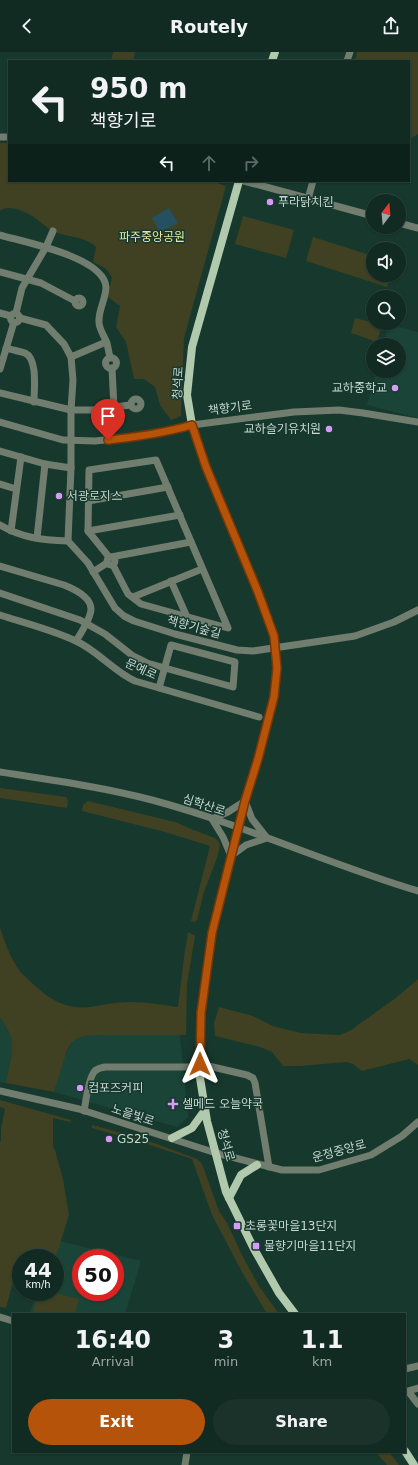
<!DOCTYPE html>
<html lang="en">
<head>
<meta charset="utf-8">
<style>
	body { margin:0; font-family:"DejaVu Sans","Noto Sans KR",sans-serif; background:#1a322a; color:#f1f3f6; height:100vh; display:flex; flex-direction:column; font-size:15px; white-space:nowrap }
	* { box-sizing:border-box; margin:0 }
	p { font-size:13px; color:#9ca7a5 }
	.icon { flex:none; width:22px; height:22px; fill:none; stroke:currentColor; stroke-width:2; stroke-linecap:round; stroke-linejoin:round }
	.map { position:relative; flex:1; overflow:hidden }
	.details { position:absolute; left:12px; top:1261px; width:394px; height:140px; display:flex; flex-direction:column; background:#112a22; border-radius:0px; box-shadow:0 1px 3px #0004,0 0 0 1px #304640 }
	.details>* { flex:none }
	.top-card { position:absolute; left:8px; top:8px; width:402px; height:122px; border-radius:0px; box-shadow:0 1px 3px #0004,0 0 0 1px #304640; background:#112a22; color:#f1f3f6; overflow:hidden }
	.needle { width:26px; rotate:16deg }
	.fabs { position:absolute; left:366px; top:142px; display:grid; gap:8px }
	.fabs a { display:grid; place-items:center; width:40px; height:40px; border-radius:50%; background:#112a22; box-shadow:0 1px 3px #0004,0 0 0 1px #304640; font-size:20px }
	.speed { position:absolute; left:12px; top:1197px; display:flex; gap:8px; font-size:20px; font-weight:700; text-align:center }
	.speed>* { display:grid; place-content:center; width:52px; height:52px; border-radius:50%; background:#112a22; box-shadow:0 1px 3px #0004,0 0 0 1px #304640; line-height:1 }
	.speed small { font-size:10px; font-weight:400 }
	.speed .limit { border:6px solid #d22; background:#fff; color:#111 }
	.pin { position:absolute; display:grid; place-items:center; width:34px; height:34px; color:#fff; margin:-41px -17px; border-radius:50% 50% 50% 0; rotate:-45deg; box-shadow:0 0 4px #0007 }
	.pin .icon { rotate:45deg }
	.me { position:absolute; width:44px; margin:-22px; rotate:0deg; stroke-linejoin:round; filter:drop-shadow(0 0 3px #0008) }
	.turn { display:flex; align-items:center; gap:14px; height:84px; padding:0 16px; font-size:18px }
	.turn .icon { width:52px; height:52px; stroke-width:2.5 }
	.turn b { display:block; font-size:28px; line-height:34px }
	.lanes { display:flex; align-items:center; height:38px; padding:0 16px; background:#0003; justify-content:center; gap:20px; direction:ltr }
	.lanes .off { opacity:.35 }
	.eta { display:flex; justify-content:space-evenly; align-items:center; height:68px; text-align:center }
	.eta b { font-size:24px; font-weight:700; line-height:28px }
	.action { display:flex; gap:8px; margin-top:auto; padding:8px 16px }
	.action a { flex:1; height:46px; border-radius:24px; background:#b45309; color:#fff; font-size:16px; font-weight:700; line-height:46px; text-align:center }
	.action a+a { background:#1a322a; color:#f1f3f6 }
	header { display:flex; justify-content:space-between; align-items:center; height:52px; padding:0 16px; background:#112a22; font-size:18px; font-weight:700 }
	.map>svg:first-child { display:block }
</style>
</head>
<body>
<header><svg class="icon" aria-label="back" viewBox="0 0 24 24"><path d="M15 5l-7 7 7 7"/></svg>Routely<svg class="icon" aria-label="share" viewBox="0 0 24 24"><path d="M12 15V3M7 8l5-5 5 5M5 13v7h14v-7"/></svg></header>
<div class="map">
<svg width="418" height="1413" viewBox="0 0 418 1413">
	<rect width="100%" height="100%" fill="#17382d"/>
	<g fill="#1a4437" fill-rule="evenodd">
		<path d="M389 272 418 280V366L367 353 376 319H399V293H383Z"/>
		<path d="M0 965 10 982 12 991V1001L6 1031 0 1030Z"/>
		<path d="M100 983H180L188 1065 177 1075 54 1040 63 1008 71 991 78 986 85 984Z"/>
		<path d="M60 1189 141 1209 125 1262 30 1261 36 1240H55V1208ZM81 1206H115V1240H81Z"/>
	</g>
	<g fill="#3f4122">
		<path d="M113 0H135L133 9H111Z"/>
		<path d="M357 0H418V82L409 88V9H355Z"/>
		<path d="M0 91H9V129H211L226 134 184 286 181 364 171 368 160 353 155 335 144 327H134L126 290 116 275 120 254 108 245 112 225 105 216 93 210 96 195C84 183 67 186 53 179 45 175 39 168 32 164 24 159 8 152 0 159Z"/>
		<path d="M243 164 294 178 286 206 235 192Z"/>
		<path d="M313 185 373 204V223H391L387 235 306 209Z"/>
		<path d="M355 266 382 273 377 290 351 281Z"/>
		<path d="M0 736 66 745 68 749 67 756 0 746Z"/>
		<path d="M88 749 175 770 191 777 215 786 218 789 220 793 217 806 204 840 197 868 194 870 191 869 210 794 165 780 82 759 83 753Z"/>
		<path d="M0 876C5 891 10 905 19 918 21 921 25 924 27 926 41 940 56 953 76 955 89 957 102 952 115 951 136 948 158 952 178 955L184 905 188 880 195 884 187 932 186 983H100L85 984 78 986 71 991 67 998 54 1040 6 1031 12 1001V991L10 982 0 965Z"/>
		<path d="M418 927V1013L409 1007 362 1019 353 1012 346 1010 301 1014H283L272 1000 260 995 215 984 214 971 219 955 253 964 273 974 301 981 340 983 351 978 397 945Z"/>
		<path d="M0 1048 71 1068 70 1070 53 1066V1095L55 1098 63 1127 69 1163 55 1208V1206H21V1213H20L15 1222 6 1256 0 1255V1090L1 1088V1076L5 1057 0 1055Z"/>
		<path d="M92 1073 141 1086 197 1107 202 1112 219 1159 227 1171 244 1207 259 1234 279 1262H267L242 1220 212 1163 192 1107 144 1091 92 1076Z"/>
		<path d="M38 1240H52L79 1247 75 1262H38L33 1261Z"/>
		<path d="M376 1400H389L399 1413H387Z"/>
	</g>
	<path fill="#255062" d="M169 156 178 171 160 180 152 166Z"/>
	<g fill="none" stroke-linecap="round" stroke-linejoin="round">
		<g stroke="#717d6f" stroke-width="7">
			<path d="M347 9 350 0"/>
			<path d="M0 85H9"/>
			<path d="M244 129 373 164"/>
			<path d="M308 147 313 129"/>
			<path d="M399 171 418 176"/>
			<path d="M0 183C24 190 104 205 106 235 106 246 99 257 99 268 98 276 104 283 107 291 108 296 109 301 110 306"/>
			<path d="M0 220 41 231 75 249"/>
			<circle cx="79" cy="250" r="4"/>
			<path d="M0 261 11 264"/>
			<path d="M16 261 22 236 46 195 53 179"/>
			<circle cx="15" cy="266" r="4.5"/>
			<path d="M20 266 46 273 64 292 71 305 73 328 71 358V416L68 489"/>
			<path d="M6 296C12 298 19 299 25 301 38 307 34 337 34 350"/>
			<path d="M71 305 106 290"/>
			<circle cx="111" cy="311" r="5.5"/>
			<path d="M112 316 114 356"/>
			<path d="M0 317 14 270"/>
			<path d="M0 341 71 358H93L130 353"/>
			<circle cx="136" cy="352" r="5"/>
			<path d="M0 370 63 388 95 389 133 385 172 378 192 373 294 360 339 358 363 361 418 370"/>
			<path d="M0 399 45 412 71 416"/>
			<path d="M0 432 16 437"/>
			<path d="M88 449 168 435"/>
			<path d="M0 473C22 486 42 488 68 489L88 511 115 556 124 564 134 569 175 582 237 598 253 599 355 584 394 570 418 558"/>
			<path d="M11 479 21 405"/>
			<path d="M88 479 180 463"/>
			<path d="M37 486 45 412"/>
			<circle cx="111" cy="509" r="4"/>
			<path d="M109 505 88 479 89 418 156 408 228 576 141 552 128 542 113 513"/>
			<path d="M111 505 191 490"/>
			<path d="M0 514 64 533C74 537 91 545 91 557 91 566 81 581 76 589"/>
			<path d="M93 520 107 511"/>
			<path d="M171 529 187 565"/>
			<path d="M0 541 80 568 105 582 133 604 147 611 233 635 235 610 171 593 159 636"/>
			<path d="M133 545 202 517"/>
			<path d="M0 563C25 571 53 578 76 589 98 599 113 619 135 629L259 665"/>
			<path d="M0 720C51 728 102 735 152 748 242 772 328 812 418 839"/>
			<path d="M245 749 252 767 267 786 246 793 231 804 223 785 212 767 228 760Z"/>
			<path d="M200 1012 247 1023 253 1026 255 1031 269 1115"/>
			<path d="M0 1039 79 1057 216 1101 282 1118H319L371 1103 402 1084 418 1070"/>
			<path d="M84 1059C86 1049 88 1028 94 1020 97 1016 101 1016 105 1015H200"/>
			<path d="M0 1265 13 1269"/>
			<path d="M405 1317 418 1314"/>
			<path d="M418 1336 408 1339 418 1352"/>
			<path d="M185 1413 187 1400"/>
		</g>
		<g stroke="#b1c9ac" stroke-width="8">
			<path d="M272 9 275 0"/>
			<path d="M239 129 192 295 187 343 192 373 206 415 258 540 274 584 277 616 274 645 258 707 245 749 212 881 201 961 200 985V1026L207 1069 226 1140 254 1197 279 1241 295 1262"/>
			<path d="M172 1086 192 1076 205 1058"/>
			<path d="M229 1146 241 1123 257 1113"/>
			<path d="M405 1399 414 1413"/>
		</g>
	</g>
	<g fill="none" stroke-linecap="round" stroke-linejoin="round">
		<g stroke="#753606" stroke-width="10">
			<path id="route" d="M108 388C137 385 164 381 192 373L206 415 258 540 274 584 277 616 274 645 258 707 245 749 212 881 201 961 200 1012"/>
		</g>
		<use href="#route" stroke="#b45309" stroke-width="7"/>
	</g>
	<g fill="#d89af8" stroke="#17382d" stroke-width="1.5">
		<circle cx="270" cy="150" r="4"/>
		<circle cx="395" cy="336" r="4"/>
		<circle cx="329" cy="377" r="4"/>
		<circle cx="59" cy="444" r="4"/>
		<circle cx="80" cy="1036" r="4"/>
		<path d="M171 1046h4v4h4v4h-4v4h-4v-4h-4v-4h4z"/>
		<circle cx="109" cy="1087" r="4"/>
		<rect x="233" y="1170" width="8" height="8" rx="2"/>
		<rect x="252" y="1190" width="8" height="8" rx="2"/>
	</g>
	<g text-anchor="middle" stroke-width="3" stroke-linejoin="round" paint-order="stroke">
		<g font-size="12" fill="#c5d7d0" stroke="#17382d" text-anchor="start">
			<text x="278" y="154">푸라닭치킨</text>
			<text x="387" y="340" text-anchor="end">교하중학교</text>
			<text x="321" y="381" text-anchor="end">교하슬기유치원</text>
			<text x="67" y="448">서광로지스</text>
			<text x="88" y="1040">컴포즈커피</text>
			<text x="182" y="1056">셀메드 오늘약국</text>
			<text x="117" y="1091">GS25</text>
			<text x="245" y="1178">초롱꽃마을13단지</text>
			<text x="264" y="1198">물향기마을11단지</text>
		</g>
		<g font-size="12" fill="#e3e8a5" stroke="#17382d">
			<text x="152" y="189">파주중앙공원</text>
		</g>
		<g font-size="12" fill="#c5d7d0" stroke="#17382d">
			<text transform="translate(178 331) rotate(-87)" y="4">청석로</text>
			<text transform="translate(230 356) rotate(-7)" y="4">책향기로</text>
			<text transform="translate(194 575) rotate(15)" y="4">책향기숲길</text>
			<text transform="translate(141 617) rotate(24)" y="4">문예로</text>
			<text transform="translate(204 753) rotate(18)" y="4">심학산로</text>
			<text transform="translate(133 1063) rotate(18)" y="4">노을빛로</text>
			<text transform="translate(226 1093) rotate(74)" y="4">청석로</text>
			<text transform="translate(339 1099) rotate(-15)" y="4">운정중앙로</text>
		</g>
	</g>
</svg>
<div class="fabs">
<a><svg class="needle" viewBox="-14 -14 28 28"><path d="M0-13l5 13h-10z" fill="#e53935"/><path d="M0 13l5-13h-10z" fill="#9ca7a5"/></svg></a>
<a><svg class="icon" aria-label="sound" viewBox="0 0 24 24"><path d="M4 9h4l5-4v14l-5-4H4zM17 9q2 3 0 6"/></svg></a>
<a><svg class="icon" aria-label="search" viewBox="0 0 24 24"><circle cx="10" cy="10" r="6"/><path d="M15 15l6 6"/></svg></a>
<a><svg class="icon" aria-label="layers" viewBox="0 0 24 24"><path d="M12 4l9 5-9 5-9-5zM3 14l9 5 9-5"/></svg></a>
</div>
<div class="speed"><div>44<small>km/h</small></div><div class="limit">50</div></div>
<div class="pin" style="left:108px;top:388px;background:#d93025"><svg class="icon" aria-label="arrive" viewBox="0 0 24 24"><path d="M6 21V4h12l-3 4 3 4H6"/></svg></div>
<svg class="me" style="left:200px;top:1012px" viewBox="-20 -20 40 40"><path d="M0-17L14 15 0 8-14 15z" fill="#b45309" stroke="#fff" stroke-width="4"/></svg>
<div class="top-card">
<div class="turn"><svg class="icon" aria-label="left" viewBox="0 0 24 24"><path d="M17 20v-9H6M10 6l-5 5 5 5"/></svg><div><b>950 m</b>책향기로</div></div>
<div class="lanes"><svg class="icon" aria-label="left" viewBox="0 0 24 24"><path d="M17 20v-9H6M10 6l-5 5 5 5"/></svg><svg class="icon off" aria-label="ahead" viewBox="0 0 24 24"><path d="M12 20V5M6 11l6-6 6 6"/></svg><svg class="icon off" aria-label="right" viewBox="0 0 24 24"><path d="M7 20v-9h11M14 6l5 5-5 5"/></svg></div>
</div>
<section class="details">
<div class="eta">
<div><b>16:40</b><p>Arrival</p></div>
<div><b>3</b><p>min</p></div>
<div><b>1.1</b><p>km</p></div>
</div>
<div class="action"><a>Exit</a><a>Share</a></div>
</section>
</div>
</body>
</html>
